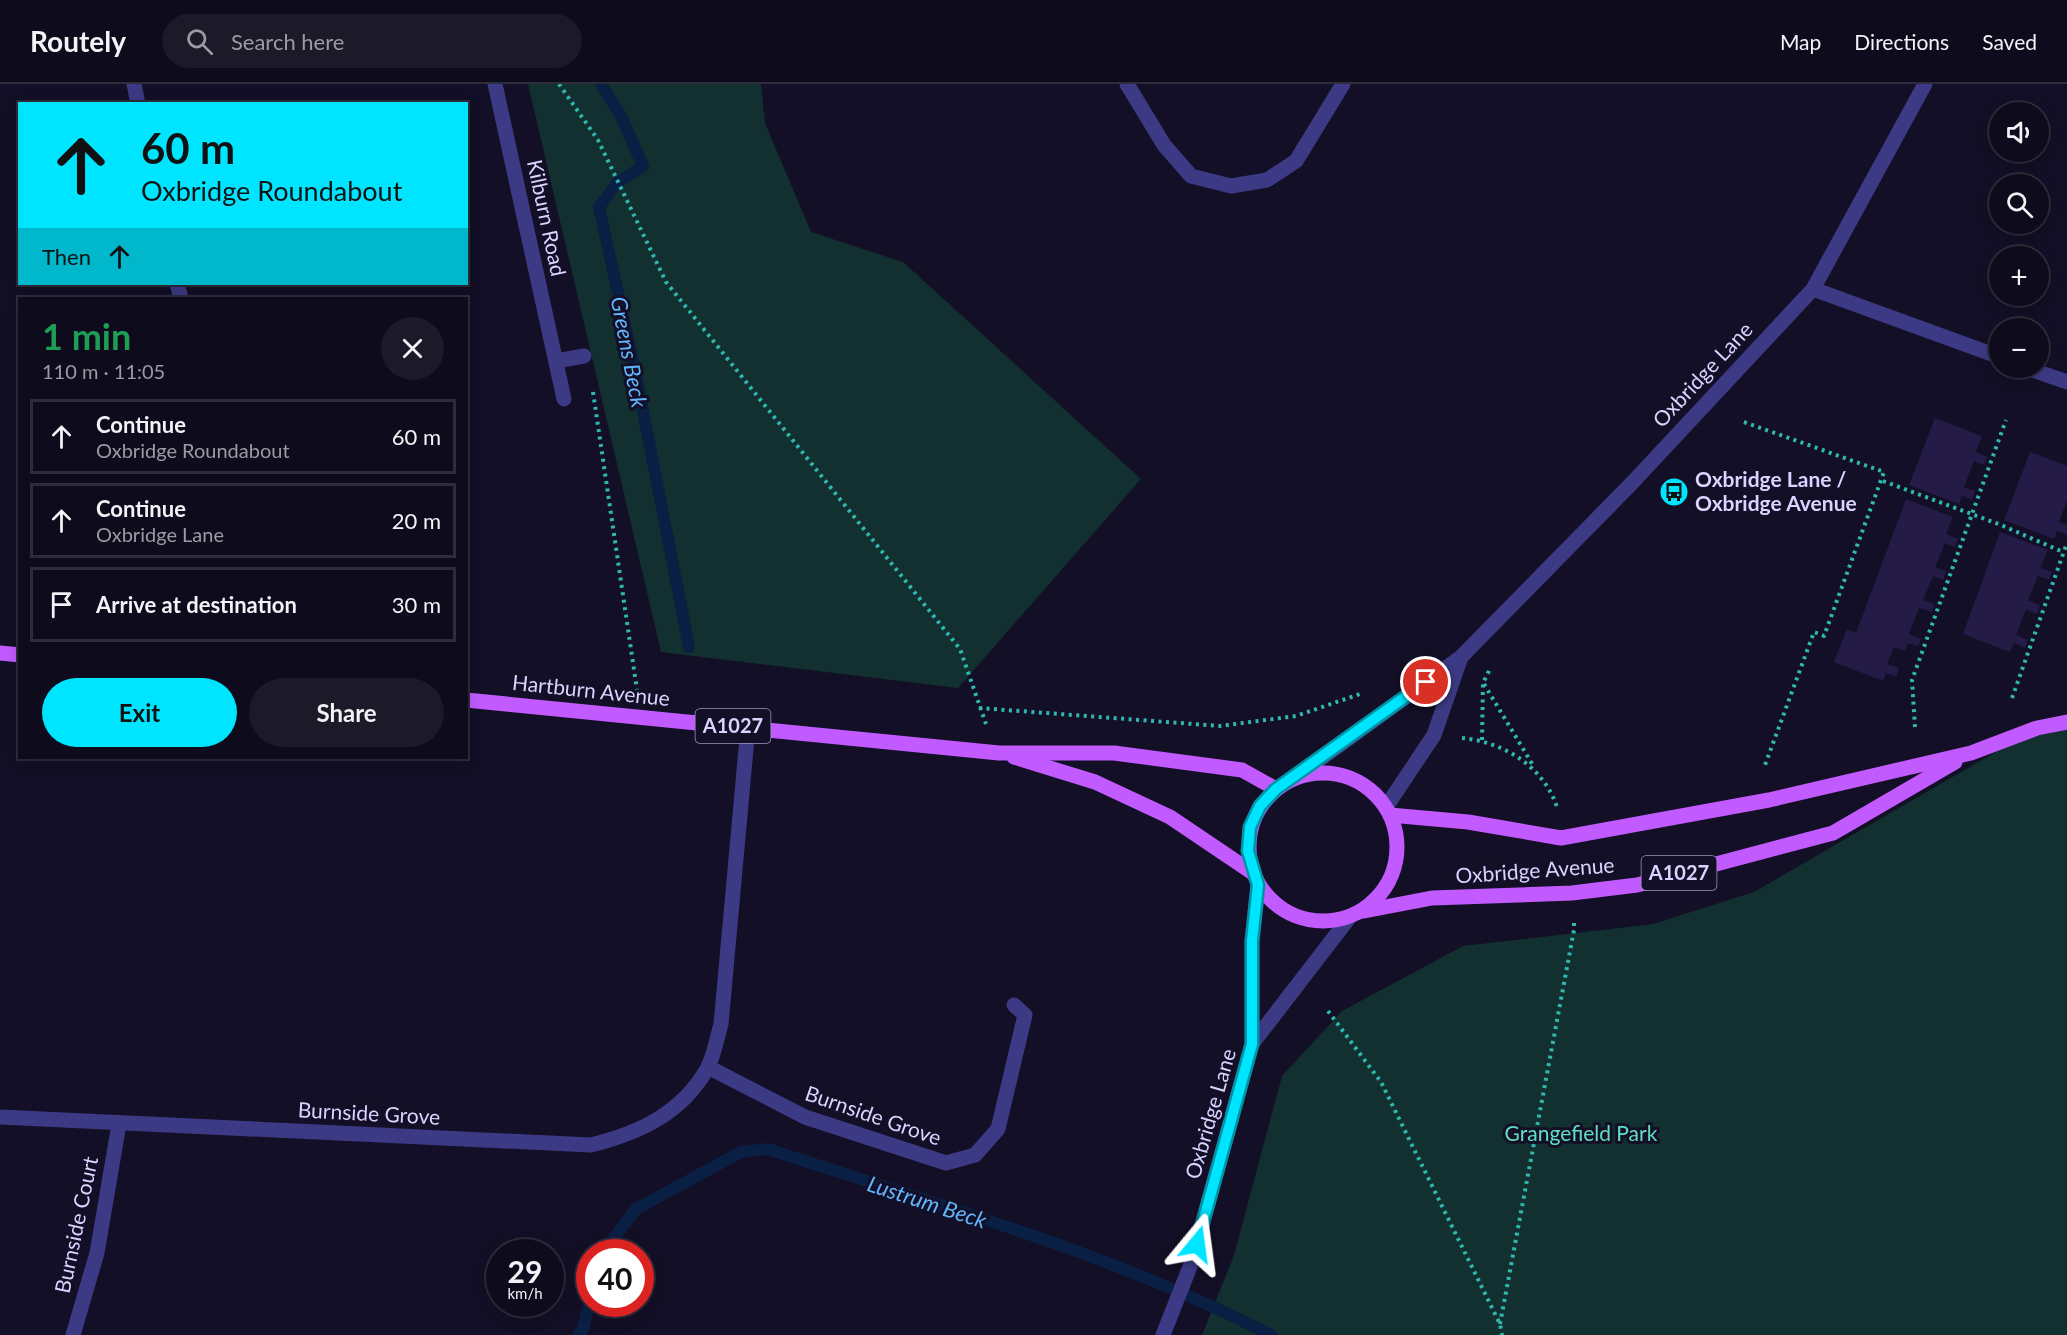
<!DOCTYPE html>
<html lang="en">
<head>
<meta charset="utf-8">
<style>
	body { margin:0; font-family:Lato,sans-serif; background:#1c1929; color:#f1f3f6; height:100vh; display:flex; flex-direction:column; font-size:22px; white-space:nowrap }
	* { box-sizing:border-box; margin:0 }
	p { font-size:20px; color:#9b9ba3 }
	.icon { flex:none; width:33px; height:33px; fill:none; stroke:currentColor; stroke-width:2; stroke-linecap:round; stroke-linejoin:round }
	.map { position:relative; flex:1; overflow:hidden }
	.drawer { position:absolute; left:18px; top:213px; width:450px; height:462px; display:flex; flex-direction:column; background:#0e0b1c; border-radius:0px; box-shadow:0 3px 15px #0003,0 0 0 2px #2e2b3b }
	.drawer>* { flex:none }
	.guide { position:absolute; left:18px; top:18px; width:450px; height:183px; border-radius:0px; box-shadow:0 3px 15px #0003,0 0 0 2px #2e2b3b; background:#00e5ff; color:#111; overflow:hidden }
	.fabs { position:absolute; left:1989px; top:18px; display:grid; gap:12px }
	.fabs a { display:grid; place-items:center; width:60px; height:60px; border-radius:50%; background:#0e0b1c; box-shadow:0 3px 15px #0003,0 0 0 2px #2e2b3b; font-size:30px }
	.speed { position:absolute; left:486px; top:1155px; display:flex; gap:12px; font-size:30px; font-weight:700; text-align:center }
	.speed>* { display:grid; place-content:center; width:78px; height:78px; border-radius:50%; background:#0e0b1c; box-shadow:0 3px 15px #0003,0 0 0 2px #2e2b3b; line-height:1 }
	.speed small { font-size:15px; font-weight:400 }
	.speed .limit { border:9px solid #d22; background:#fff; color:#111 }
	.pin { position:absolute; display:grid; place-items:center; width:51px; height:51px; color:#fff; margin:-26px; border:3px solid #fff; border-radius:50%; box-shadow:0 2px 6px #0007 }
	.me { position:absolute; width:66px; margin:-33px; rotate:16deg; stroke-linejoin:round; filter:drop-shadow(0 0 4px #0008) }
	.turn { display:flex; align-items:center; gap:21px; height:126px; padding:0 24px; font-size:27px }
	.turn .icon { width:78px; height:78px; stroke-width:2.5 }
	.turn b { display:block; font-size:42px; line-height:51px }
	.then { display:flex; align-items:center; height:57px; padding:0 24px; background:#0003; gap:12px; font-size:22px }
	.round { display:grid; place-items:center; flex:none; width:63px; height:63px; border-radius:32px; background:#1c1929 }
	.overview { display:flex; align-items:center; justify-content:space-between; height:102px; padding:0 24px }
	h1 { font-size:36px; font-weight:700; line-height:45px; color:#1e9e55 }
	.button { display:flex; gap:12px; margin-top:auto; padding:12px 24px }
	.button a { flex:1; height:69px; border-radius:36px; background:#00e5ff; color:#111; font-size:24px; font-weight:700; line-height:69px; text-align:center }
	.button a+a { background:#1c1929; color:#f1f3f6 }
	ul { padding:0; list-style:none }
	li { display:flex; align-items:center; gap:18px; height:75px; margin:0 12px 9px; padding:0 12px; border:3px solid #2e2b3b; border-radius:0px }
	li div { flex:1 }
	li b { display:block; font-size:22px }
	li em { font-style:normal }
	header { display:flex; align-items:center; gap:36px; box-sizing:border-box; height:84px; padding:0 30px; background:#0e0b1c; border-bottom:2px solid #2e2b3b }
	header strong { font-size:28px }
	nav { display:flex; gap:33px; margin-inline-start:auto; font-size:21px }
	.search { width:420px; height:54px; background:#1c1929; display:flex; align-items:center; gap:15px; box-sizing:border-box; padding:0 21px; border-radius:33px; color:#9b9ba3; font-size:22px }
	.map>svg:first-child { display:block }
</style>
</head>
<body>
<header>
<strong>Routely</strong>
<div class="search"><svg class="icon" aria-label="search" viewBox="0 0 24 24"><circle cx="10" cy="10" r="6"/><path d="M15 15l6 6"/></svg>Search here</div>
<nav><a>Map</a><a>Directions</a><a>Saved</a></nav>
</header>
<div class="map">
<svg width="2067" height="1251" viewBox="0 0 2067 1251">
	<rect width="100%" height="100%" fill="#130f26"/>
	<g fill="#12302f">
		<path d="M528 0H761L765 39 811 148 903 178 1141 395 958 604 661 568Z"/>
		<path d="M2067 638V1251H1202L1234 1171 1282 992 1342 927 1463 862 1653 840 1754 808 2037 644Z"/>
	</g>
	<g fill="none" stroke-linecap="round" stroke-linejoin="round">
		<g stroke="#0a1f44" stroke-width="12">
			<path d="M601 0 622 34 643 82 617 99 599 123 635 286 689 563"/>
			<path d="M603 1168 636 1125 741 1068 768 1065C937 1121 1112 1169 1271 1251"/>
			<path d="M578 1251 583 1246 590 1215"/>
		</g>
	</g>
	<g fill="#241b47">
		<path d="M1935 334 1982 352 1976 368 1987 373 1984 381 1974 377 1964 403 1975 407 1972 416 1962 411 1959 420 1909 401Z"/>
		<path d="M2030 368 2067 382V416L2059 438 2067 441V451L2057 447 2054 455 2004 436Z"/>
		<path d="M1906 415 1953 433 1946 450 1958 455 1955 463 1945 459 1935 483 1946 487 1943 496 1933 492 1923 516 1934 520 1932 528 1919 524 1909 550 1921 555 1918 562 1908 559 1905 567 1894 563 1887 580 1899 584 1896 593 1886 589 1883 597 1834 578 1847 545 1856 549Z"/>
		<path d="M2000 448 2048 466 2040 484 2052 488 2049 496 2038 492 2028 517 2040 521 2037 530 2026 525 2016 551 2028 556 2025 564 2014 559 2010 568 1963 550Z"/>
	</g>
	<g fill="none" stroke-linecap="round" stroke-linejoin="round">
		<g stroke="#2fb8b0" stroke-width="4" stroke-dasharray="3 4.5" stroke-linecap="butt">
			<path d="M559 0 598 56 666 198 960 565 986 640"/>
			<path d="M593 308 637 606"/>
			<path d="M1744 338 1884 388 1824 552 1814 548 1765 681"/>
			<path d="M1883 397 2001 441 2063 468"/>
			<path d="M1484 600 1534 683"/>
			<path d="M2012 614 2067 459"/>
			<path d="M979 624 1220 642 1296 632 1360 610"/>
			<path d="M1915 643 1912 596 2006 336"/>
			<path d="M1462 654C1504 658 1545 683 1558 726"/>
			<path d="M1482 656 1483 599 1491 583"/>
			<path d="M1328 927 1381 998 1500 1240 1502 1251"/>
			<path d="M1500 1240 1574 846V837"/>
		</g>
		<g stroke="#3d3a85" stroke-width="15">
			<path d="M134 0 138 20"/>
			<path d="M495 0 564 315"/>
			<path d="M1127 0 1164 61 1191 92 1231 102 1267 96 1296 77 1343 0"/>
			<path d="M177 200 181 214"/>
			<path d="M1813 205 2000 273"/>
			<path d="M556 277 584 272"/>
			<path d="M2027 284 2067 298"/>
			<path d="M708 983 805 1033 946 1079 975 1071 998 1045 1025 931 1014 921"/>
			<path d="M0 1033 591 1061C639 1049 681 1030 707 985 714 972 717 954 721 940L748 643"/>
			<path d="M73 1251 97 1169 119 1040"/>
		</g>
		<g stroke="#3d3a85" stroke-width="15">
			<path d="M1294 694 1461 573 1632 399 1813 205 1925 0"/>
			<path d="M1386 723 1434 651 1461 573"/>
			<path d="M1252 960 1349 834"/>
			<path d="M1163 1251 1191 1180 1252 960V857L1258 801"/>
		</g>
		<g stroke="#c25bff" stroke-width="15">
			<path d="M0 569 20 571"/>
			<path d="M466 616 999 669H1114L1242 686 1276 705"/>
			<path d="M1014 673 1095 698 1170 733 1253 789"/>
			<circle cx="1323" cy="763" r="74"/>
			<path d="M1390 731 1468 738 1561 754 1769 716 1971 669 2037 644 2067 638"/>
			<path d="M1364 827 1432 814 1572 809 1637 801 1833 749 1955 678"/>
		</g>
	</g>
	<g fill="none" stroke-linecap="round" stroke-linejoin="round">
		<g stroke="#0095a6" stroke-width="15">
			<path id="route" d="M1197 1160 1252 960V857L1258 801 1248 767 1250 743 1260 722 1276 705 1426 598"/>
		</g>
		<use href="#route" stroke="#00e5ff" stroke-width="10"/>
	</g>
	<defs>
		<g id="bus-disc" transform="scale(1.5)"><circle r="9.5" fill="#00e5ff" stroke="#130f26"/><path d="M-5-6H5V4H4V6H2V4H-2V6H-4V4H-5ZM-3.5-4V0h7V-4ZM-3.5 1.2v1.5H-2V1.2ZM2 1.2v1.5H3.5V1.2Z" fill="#111"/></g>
	</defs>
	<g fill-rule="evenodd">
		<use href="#bus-disc" x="1674" y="408"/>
	</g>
	<g text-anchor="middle" stroke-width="6" stroke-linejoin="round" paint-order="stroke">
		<g fill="#130f26" stroke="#9e99be" stroke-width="1.5">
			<rect x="695.5" y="625" width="75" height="34" rx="4.5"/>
			<rect x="1641.5" y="772" width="75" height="34" rx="4.5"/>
		</g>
		<g font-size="20" font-weight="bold" fill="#d9d4ff">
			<text x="733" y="649">A1027</text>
			<text x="1679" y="796">A1027</text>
		</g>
		<g font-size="21" fill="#d9d4ff" stroke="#130f26">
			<text transform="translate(546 134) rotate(78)" y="7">Kilburn Road</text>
			<text transform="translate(1703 291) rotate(-47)" y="7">Oxbridge Lane</text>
			<text transform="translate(591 607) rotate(6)" y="7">Hartburn Avenue</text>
			<text transform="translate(1535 787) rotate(-4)" y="7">Oxbridge Avenue</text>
			<text transform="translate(369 1030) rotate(3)" y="7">Burnside Grove</text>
			<text transform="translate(1211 1030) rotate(-74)" y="7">Oxbridge Lane</text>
			<text transform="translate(873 1032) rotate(19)" y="7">Burnside Grove</text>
			<text transform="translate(77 1141) rotate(-78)" y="7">Burnside Court</text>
		</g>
		<g font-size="21" font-weight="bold" fill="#d9d4ff" stroke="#130f26" text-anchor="start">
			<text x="1695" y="403">Oxbridge Lane /<tspan x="1695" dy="24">Oxbridge Avenue</tspan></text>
		</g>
		<g font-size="21" fill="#5fe0c0" stroke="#130f26">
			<text x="1581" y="1057">Grangefield Park</text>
		</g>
		<g font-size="22" font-style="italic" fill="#62b6ff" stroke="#130f26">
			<text transform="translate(629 268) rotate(79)" y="8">Greens Beck</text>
			<text transform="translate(927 1118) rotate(18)" y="8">Lustrum Beck</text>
		</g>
	</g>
</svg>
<div class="fabs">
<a><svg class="icon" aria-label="sound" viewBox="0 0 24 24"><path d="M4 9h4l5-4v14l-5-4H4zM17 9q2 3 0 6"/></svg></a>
<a><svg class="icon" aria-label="search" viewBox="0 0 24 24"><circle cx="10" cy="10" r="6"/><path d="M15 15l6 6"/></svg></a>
<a>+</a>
<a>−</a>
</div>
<div class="speed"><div>29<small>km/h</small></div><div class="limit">40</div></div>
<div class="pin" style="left:1426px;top:598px;background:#d93025"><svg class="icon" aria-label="arrive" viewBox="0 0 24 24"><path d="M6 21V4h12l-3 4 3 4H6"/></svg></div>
<svg class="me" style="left:1197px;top:1160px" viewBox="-20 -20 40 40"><path d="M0-17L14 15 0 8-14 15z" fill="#00e5ff" stroke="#fff" stroke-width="4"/></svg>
<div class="guide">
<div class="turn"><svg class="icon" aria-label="ahead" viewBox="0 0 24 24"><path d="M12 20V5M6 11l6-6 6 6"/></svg><div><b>60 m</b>Oxbridge Roundabout</div></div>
<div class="then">Then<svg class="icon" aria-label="ahead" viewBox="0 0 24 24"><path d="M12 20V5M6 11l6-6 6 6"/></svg></div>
</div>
<section class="drawer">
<div class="overview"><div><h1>1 min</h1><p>110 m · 11:05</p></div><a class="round"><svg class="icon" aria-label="close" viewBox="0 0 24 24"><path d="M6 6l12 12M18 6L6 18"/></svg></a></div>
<ul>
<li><svg class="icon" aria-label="ahead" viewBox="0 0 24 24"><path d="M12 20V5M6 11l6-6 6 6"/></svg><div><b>Continue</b><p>Oxbridge Roundabout</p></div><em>60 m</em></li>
<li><svg class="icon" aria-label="ahead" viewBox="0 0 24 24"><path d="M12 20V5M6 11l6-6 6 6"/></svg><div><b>Continue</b><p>Oxbridge Lane</p></div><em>20 m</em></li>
<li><svg class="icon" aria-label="arrive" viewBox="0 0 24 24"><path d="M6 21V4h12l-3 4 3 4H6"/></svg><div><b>Arrive at destination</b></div><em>30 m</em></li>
</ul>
<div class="button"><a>Exit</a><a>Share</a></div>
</section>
</div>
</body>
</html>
